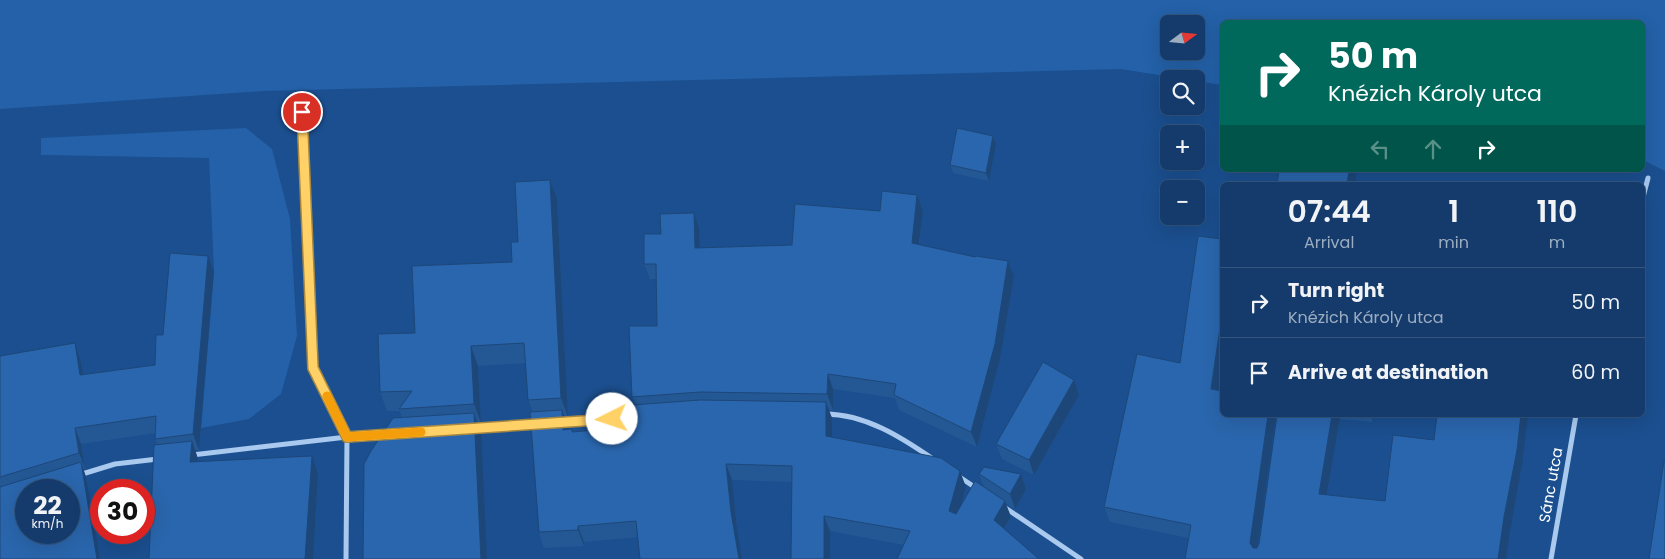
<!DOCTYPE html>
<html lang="en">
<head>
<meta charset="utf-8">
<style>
	body { margin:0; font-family:Poppins,sans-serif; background:#214673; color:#f1f3f6; height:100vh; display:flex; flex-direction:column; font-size:19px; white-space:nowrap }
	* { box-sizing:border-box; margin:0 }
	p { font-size:16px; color:#9dadc1 }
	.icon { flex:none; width:28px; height:28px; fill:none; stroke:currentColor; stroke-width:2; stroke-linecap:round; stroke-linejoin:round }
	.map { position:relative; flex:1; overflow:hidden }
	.sheet { position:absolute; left:1220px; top:182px; width:425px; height:235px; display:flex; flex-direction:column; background:#143b6b; border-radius:8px; box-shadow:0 5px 20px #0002,0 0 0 1px #33557e }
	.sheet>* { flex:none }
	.top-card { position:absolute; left:1220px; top:20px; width:425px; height:152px; border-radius:8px; box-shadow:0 5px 20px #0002,0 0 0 1px #33557e; background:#00695c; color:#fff; overflow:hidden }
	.needle { width:32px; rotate:74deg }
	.tools { position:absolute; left:1160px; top:15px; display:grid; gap:10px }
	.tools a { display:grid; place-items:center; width:45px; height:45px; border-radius:8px; background:#143b6b; box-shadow:0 5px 20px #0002,0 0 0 1px #33557e; font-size:25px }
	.speed { position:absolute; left:15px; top:479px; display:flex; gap:10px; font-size:25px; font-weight:700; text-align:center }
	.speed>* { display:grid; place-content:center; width:65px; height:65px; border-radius:50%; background:#143b6b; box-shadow:0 5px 20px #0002,0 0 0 1px #33557e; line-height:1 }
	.speed small { font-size:12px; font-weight:400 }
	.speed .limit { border:8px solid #d22; background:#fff; color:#111 }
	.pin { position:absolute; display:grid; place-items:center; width:42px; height:42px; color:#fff; margin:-21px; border:2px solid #fff; border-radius:50%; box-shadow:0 1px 5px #0007 }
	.me { position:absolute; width:55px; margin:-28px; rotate:266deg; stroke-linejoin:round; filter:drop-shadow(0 0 4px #0008) }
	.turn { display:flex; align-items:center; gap:18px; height:105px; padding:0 25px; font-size:22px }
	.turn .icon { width:65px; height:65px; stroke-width:2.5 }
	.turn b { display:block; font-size:35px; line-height:42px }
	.lanes { display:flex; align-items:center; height:48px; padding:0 25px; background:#0003; justify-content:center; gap:25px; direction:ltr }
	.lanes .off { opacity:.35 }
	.eta { display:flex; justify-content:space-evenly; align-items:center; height:85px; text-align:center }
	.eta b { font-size:30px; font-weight:600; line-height:35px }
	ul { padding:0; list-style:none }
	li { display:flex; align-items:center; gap:15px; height:70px; padding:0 25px; border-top:1px solid #33557e }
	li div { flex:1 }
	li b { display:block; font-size:19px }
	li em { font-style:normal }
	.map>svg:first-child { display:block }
</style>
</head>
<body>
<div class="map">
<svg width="1665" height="559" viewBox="0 0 1665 559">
	<rect width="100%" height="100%" fill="#1b4f8f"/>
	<g fill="#2461a8" fill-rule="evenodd">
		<path d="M0 0H1665V171L1643 160 1642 22H1222V85L1196 81V79H1183L1121 69 264 91 0 109ZM1169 24H1196V51H1169Z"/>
		<path d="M246 128 272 149 290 219 297 336 281 394 249 419 201 428 214 271 209 158 41 155V138Z"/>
	</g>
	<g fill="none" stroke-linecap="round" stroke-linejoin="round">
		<g stroke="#a9c9ee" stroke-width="5">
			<path d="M301 112 313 368 347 437 346 559"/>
			<path d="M1642 201 1648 178"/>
			<path d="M825 414C865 414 901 437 933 459"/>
			<path d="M560 422 639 417"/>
			<path d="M473 428 537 424"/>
			<path d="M192 455 347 437 387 434"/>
			<path d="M79 475 115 464 158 459"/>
			<path d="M958 476 976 488"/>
			<path d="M1004 507 1081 559"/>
			<path d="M1551 559 1576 415"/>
		</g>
	</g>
	<g fill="#245895">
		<path d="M993 136 996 144 989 181 953 173 950 165Z"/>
		<path d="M550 180 557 199 568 417H565L568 426V429L573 431 633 427 635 405 632 397 657 326 656 279H650L644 264 661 234 699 228 700 248 792 245 880 211 917 195 923 211 919 245 975 257 1008 261 1014 276 1000 359 977 447 899 410 895 398 833 389V410H828L832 418V437L966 487 961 505 984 487 979 474H1021L1026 489 1015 509 1005 503 1011 517 1004 529 904 545 830 531V559H791L792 482 732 480 737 528 742 559H640L638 537 584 542V546L544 548 539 532 533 412 528 400 526 363 478 366 481 423 478 424 481 432 402 418 400 411H387L380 392 415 333 512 262Z"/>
		<path d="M1222 239V364L1219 390 1276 415 1257 546 1259 544 1277 415H1374L1373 422 1340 419 1327 495 1385 501 1522 465 1510 532 1506 559H1185L1189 538 1110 522 1104 507 1180 363Z"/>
		<path d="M208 256 214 271 199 450H195L198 459V461L318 474 313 559H149L158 445 155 439 156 433 81 444 85 468 83 469 86 477 0 559V356L75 343 80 358 83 375 155 365 163 335Z"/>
		<path d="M1074 380 1079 395 1034 475 1002 459 996 444Z"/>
	</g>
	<g fill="#1d4779">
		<path d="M993 136 996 144 989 181 986 173Z"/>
		<path d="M1349 170H1357L1355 185H1347Z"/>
		<path d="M550 180 557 199 568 417 561 398Z"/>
		<path d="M917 195 923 211 917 259 912 243Z"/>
		<path d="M694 213 699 228 701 264 695 248Z"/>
		<path d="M208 256 214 271 199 450 193 434Z"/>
		<path d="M1008 261 1014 276 1000 359 977 447 971 432Z"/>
		<path d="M1222 314V364L1217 404 1211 389Z"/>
		<path d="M75 343 80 358 86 390 80 375Z"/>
		<path d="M471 346 478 366 481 423 474 404Z"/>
		<path d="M828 374 833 389V410L827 394Z"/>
		<path d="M1074 380 1079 395 1034 475 1029 460Z"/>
		<path d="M826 402 832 418V452L826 436Z"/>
		<path d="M562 410 568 426 569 445 563 430Z"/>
		<path d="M474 413 481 432 487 559H481Z"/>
		<path d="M1268 415H1276L1256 558 1250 543Z"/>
		<path d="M1332 415H1338L1340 419 1324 510 1319 494Z"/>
		<path d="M1371 415H1374L1373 422Z"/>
		<path d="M1521 415H1528L1522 465 1510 532 1506 559H1498L1504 517Z"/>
		<path d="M75 428 81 444 85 468 79 453Z"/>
		<path d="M192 441 198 459 197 480 190 462Z"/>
		<path d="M312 456 318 474 313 559H305Z"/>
		<path d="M81 462 86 477 100 559H97Z"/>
		<path d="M726 464 732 480 737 528 742 559H739L731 512Z"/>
		<path d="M960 471 966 487 955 527 949 511Z"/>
		<path d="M1021 474 1026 489 1015 509 1010 494Z"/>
		<path d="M1005 501 1011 517 999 536 994 520Z"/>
		<path d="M824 516 830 531V559H824Z"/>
		<path d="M578 526 584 542V546L578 530Z"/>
	</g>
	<g fill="#2a66ad" stroke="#1d4779" fill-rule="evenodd">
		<path d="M957 128 993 136 986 173 950 165Z"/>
		<path d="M1279 170H1349L1347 185H1277Z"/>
		<path d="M550 180 561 398 528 400 524 343 471 346 474 404 399 409 412 391 380 392 378 334 415 333 412 266 512 262 511 242H518L515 182Z"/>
		<path d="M882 191 917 195 912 243 975 257 976 256 1008 261 995 344 971 432 894 395 896 384 828 374 827 394 700 392 632 397 629 326H657L656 264H644V234H661L660 214 694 213 695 248 792 245 795 204 880 211Z"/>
		<path d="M1198 236 1222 239V314L1211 389 1222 391V415H1268L1250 543 1253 548H1257L1259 544 1277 415H1332L1319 494 1385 501 1393 435 1434 440 1437 415H1521L1517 450 1504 517 1498 559H1185L1191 525 1104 507 1137 354 1180 363Z"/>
		<path d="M170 253 208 256 193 434 155 439 156 416 75 428 79 453 0 477V356L75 343 80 375 155 365 156 335H163Z"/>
		<path d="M1043 362 1074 380 1029 460 996 444Z"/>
		<path d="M700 400 826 402V436L941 458 960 471 949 511 956 514 975 481 1005 501 994 520 1039 559H897L910 531 824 516V559H791L792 466 726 464 731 512 739 559H640L636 521 578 526V530L539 532 530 412 562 410 563 430 572 429V432L633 427 632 405Z"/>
		<path d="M474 413 481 559H363L364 464 371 451 393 418Z"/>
		<path d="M192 441 190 462 312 456 305 559H149L154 445Z"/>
		<path d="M1664 461H1665V559H1649Z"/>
		<path d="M81 462 97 559H0V487ZM26 490H69V532H26Z"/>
		<path d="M984 467 1021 474 1010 494 979 474Z"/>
	</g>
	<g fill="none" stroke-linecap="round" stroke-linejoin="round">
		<g stroke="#a68842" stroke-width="12">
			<path id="route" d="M302 112 313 368 347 437 612 419"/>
		</g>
		<use href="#route" stroke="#ffd166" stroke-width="9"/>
		<path stroke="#f59e0b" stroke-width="9" d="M327 396 347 437 421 432"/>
	</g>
	<g text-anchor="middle" stroke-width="5" stroke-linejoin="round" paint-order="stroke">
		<g font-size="15" fill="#fff" stroke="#1b4f8f">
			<text transform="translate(1551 485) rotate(-80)" y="5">Sánc utca</text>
		</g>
	</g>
</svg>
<div class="tools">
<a><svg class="needle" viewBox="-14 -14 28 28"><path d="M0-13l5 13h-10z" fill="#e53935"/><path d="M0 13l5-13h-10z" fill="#9dadc1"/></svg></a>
<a><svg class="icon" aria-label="search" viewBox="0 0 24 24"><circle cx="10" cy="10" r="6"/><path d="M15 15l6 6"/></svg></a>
<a>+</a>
<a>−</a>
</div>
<div class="speed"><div>22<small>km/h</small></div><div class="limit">30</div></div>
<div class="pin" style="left:302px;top:112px;background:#d93025"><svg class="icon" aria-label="arrive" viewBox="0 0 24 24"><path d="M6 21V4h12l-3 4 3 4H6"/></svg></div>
<svg class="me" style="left:612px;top:419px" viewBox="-20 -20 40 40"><circle r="19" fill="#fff"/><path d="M0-13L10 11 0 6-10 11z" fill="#ffd166"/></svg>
<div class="top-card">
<div class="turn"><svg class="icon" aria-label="right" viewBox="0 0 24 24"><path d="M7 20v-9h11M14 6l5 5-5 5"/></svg><div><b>50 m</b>Knézich Károly utca</div></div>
<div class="lanes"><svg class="icon off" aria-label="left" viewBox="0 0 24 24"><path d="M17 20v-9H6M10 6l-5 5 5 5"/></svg><svg class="icon off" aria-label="ahead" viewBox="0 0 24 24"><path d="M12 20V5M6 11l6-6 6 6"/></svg><svg class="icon" aria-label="right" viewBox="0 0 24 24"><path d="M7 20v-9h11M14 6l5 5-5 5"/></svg></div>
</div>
<section class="sheet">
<div class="eta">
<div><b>07:44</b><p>Arrival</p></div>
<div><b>1</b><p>min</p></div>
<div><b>110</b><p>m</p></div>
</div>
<ul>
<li><svg class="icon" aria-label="right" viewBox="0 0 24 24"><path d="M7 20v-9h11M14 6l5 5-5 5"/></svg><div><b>Turn right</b><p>Knézich Károly utca</p></div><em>50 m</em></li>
<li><svg class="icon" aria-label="arrive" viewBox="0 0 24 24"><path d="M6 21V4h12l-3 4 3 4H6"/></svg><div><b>Arrive at destination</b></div><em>60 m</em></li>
</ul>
</section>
</div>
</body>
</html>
